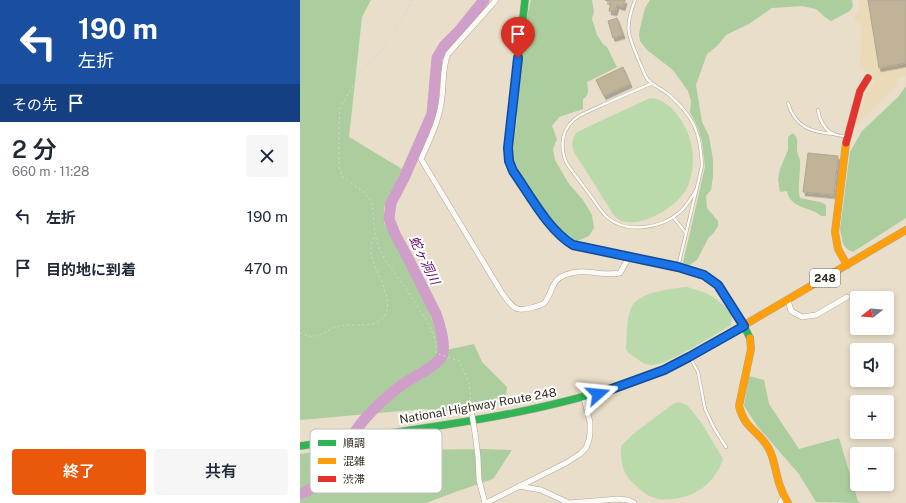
<!DOCTYPE html>
<html lang="ja">
<head>
<meta charset="utf-8">
<style>
	body { margin:0; font-family:"Public Sans","Noto Sans JP",sans-serif; background:#f6f6f7; color:#1f2937; height:100vh; display:flex; flex-direction:column; font-size:15px; white-space:nowrap }
	* { box-sizing:border-box; margin:0 }
	p { font-size:13px; color:#747a83 }
	.icon { flex:none; width:22px; height:22px; fill:none; stroke:currentColor; stroke-width:2; stroke-linecap:round; stroke-linejoin:round }
	.map { position:relative; flex:1; overflow:hidden }
	.details { display:flex; flex-direction:column; background:#fff; width:300px }
	.details>* { flex:none }
	.top-card { background:#1a4fa0; color:#fff; overflow:hidden }
	.needle { width:26px; rotate:253deg }
	.buttons { position:absolute; left:550px; top:291px; display:grid; gap:8px }
	.buttons a { display:grid; place-items:center; width:44px; height:44px; border-radius:4px; background:#fff; box-shadow:0 2px 6px #0003; font-size:20px }
	.pin { position:absolute; display:grid; place-items:center; width:34px; height:34px; color:#fff; margin:-41px -17px; border-radius:50% 50% 50% 0; rotate:-45deg; box-shadow:0 0 4px #0007 }
	.pin .icon { rotate:45deg }
	.me { position:absolute; width:44px; margin:-22px; rotate:72deg; stroke-linejoin:round; filter:drop-shadow(0 0 3px #0008) }
	.turn { display:flex; align-items:center; gap:14px; height:84px; padding:0 12px; font-size:18px }
	.turn .icon { width:52px; height:52px; stroke-width:2.5 }
	.turn b { display:block; font-size:28px; line-height:34px }
	.then { display:flex; align-items:center; height:38px; padding:0 12px; background:#0003; gap:8px; font-size:15px }
	.round { display:grid; place-items:center; flex:none; width:42px; height:42px; border-radius:4px; background:#f6f6f7 }
	.headline { display:flex; align-items:center; justify-content:space-between; height:68px; padding:0 12px }
	h1 { font-size:24px; font-weight:600; line-height:30px }
	.action { display:flex; gap:8px; margin-top:auto; padding:8px 12px }
	.action a { flex:1; height:46px; border-radius:4px; background:#ea580c; color:#fff; font-size:16px; font-weight:600; line-height:46px; text-align:center }
	.action a+a { background:#f6f6f7; color:#1f2937 }
	ul { padding:0; list-style:none }
	li { display:flex; align-items:center; gap:12px; height:52px; padding:0 12px }
	li div { flex:1 }
	li b { display:block; font-size:15px }
	li em { font-style:normal }
	main { display:flex; flex:1; min-height:0 }
	.map>svg:first-child { display:block }
</style>
</head>
<body>
<main>
<section class="details">
<div class="top-card">
<div class="turn"><svg class="icon" aria-label="left" viewBox="0 0 24 24"><path d="M17 20v-9H6M10 6l-5 5 5 5"/></svg><div><b>190 m</b>左折</div></div>
<div class="then">その先<svg class="icon" aria-label="arrive" viewBox="0 0 24 24"><path d="M6 21V4h12l-3 4 3 4H6"/></svg></div>
</div>
<div class="headline"><div><h1>2 分</h1><p>660 m · 11:28</p></div><a class="round"><svg class="icon" aria-label="close" viewBox="0 0 24 24"><path d="M6 6l12 12M18 6L6 18"/></svg></a></div>
<ul>
<li><svg class="icon" aria-label="left" viewBox="0 0 24 24"><path d="M17 20v-9H6M10 6l-5 5 5 5"/></svg><div><b>左折</b></div><em>190 m</em></li>
<li><svg class="icon" aria-label="arrive" viewBox="0 0 24 24"><path d="M6 21V4h12l-3 4 3 4H6"/></svg><div><b>目的地に到着</b></div><em>470 m</em></li>
</ul>
<div class="action"><a>終了</a><a>共有</a></div>
</section>
<div class="map">
<svg width="606" height="503" viewBox="0 0 606 503">
	<defs>
		<filter id="shadow"><feDropShadow dx="2" dy="3.5" stdDeviation="0" flood-color="#0004"/></filter>
	</defs>
	<rect width="100%" height="100%" fill="#e8dec9"/>
	<path fill="#ebdab8" d="M558 0H606V76L598 78 596 86 554 128 567 91 576 80 560 66 562 24 556 22 554 15 560 8Z"/>
	<g fill="#badaac">
		<path d="M350 98C364 99 374 109 381 120 394 140 397 166 387 188 378 206 343 228 322 221 318 220 316 217 313 214L274 152C271 144 272 139 277 132Z"/>
		<path d="M387 287C411 294 416 296 432 315L431 325C417 333 363 368 349 365 342 364 334 356 328 353L326 349C327 336 326 318 332 306 340 292 373 288 387 287Z"/>
		<path d="M378 402 387 405 401 422 423 459C415 482 398 496 373 499 366 500 359 500 352 497 346 495 342 491 337 487 331 481 325 475 323 467 321 460 321 453 321 446L333 434 373 404Z"/>
	</g>
	<g fill="#acce9e">
		<path d="M0 0H71L62 17 49 137 102 169 84 208V223L101 252 124 298 136 331 146 350 174 344 182 362 207 387 205 403 162 412 124 409 0 420Z"/>
		<path d="M231 0H292L294 12 292 19 297 35 303 44 307 47 317 67 287 82C288 89 290 95 283 99V109L259 117 252 126 257 139 253 149 255 160 269 184 283 200 292 215 294 228 289 236 277 241 264 235 258 229 216 169 212 157 217 118V96L225 25Z"/>
		<path d="M350 0H552L553 6 550 11 531 21 525 17 516 9 502 6 472 8 449 24 426 35 417 46 407 54 396 85 402 122 409 136 413 160V177L411 190 406 196 407 208 418 221V226L413 234 409 237 397 260 385 268 383 263 405 167 402 142 398 128 390 112 391 101 388 91 373 70 347 50 340 41 339 34 341 24 345 8Z"/>
		<path d="M606 86V218L553 252 547 249 543 244 540 229 550 152 562 131 598 97Z"/>
		<path d="M493 133C499 138 497 144 497 150 497 153 499 157 500 160 501 173 497 185 500 198L520 202 526 205V216H521C510 206 490 209 487 191L480 192 478 179 480 169 488 150V137Z"/>
		<path d="M449 376 464 380 469 404 499 449 539 438 558 501 561 503 516 502 499 474 458 427 444 406Z"/>
		<path d="M51 447 106 450 181 449 212 450 193 479 158 491 126 503H0V454Z"/>
	</g>
	<g fill="none" stroke-linecap="round" stroke-linejoin="round">
		<path stroke="#cf9ec9" stroke-width="11" d="M0 494C27 486 45 442 63 421 75 407 90 393 106 382 117 375 132 369 141 358 147 349 140 324 136 314L109 260 95 234 89 219 91 203 104 178 132 114 137 58 144 46 159 31 184 0"/>
	</g>
	<g fill="#c0b398" stroke="#ada595" filter="url(#shadow)">
		<path d="M305 0H325L323 7 317 5 315 12 309 11 311 3Z"/>
		<path d="M568 0H606V63L579 68Z"/>
		<path d="M317 18 323 35 313 38 308 21Z"/>
		<path d="M323 67 330 84 304 96 296 80Z"/>
		<path d="M508 153 538 156 534 195 503 192Z"/>
	</g>
	<g fill="none" stroke-linecap="round" stroke-linejoin="round">
		<g stroke="#aea696" stroke-width="3.5">
			<g id="lane">
				<path d="M335 0C324 29 328 34 339 61 342 67 344 75 348 80 354 86 362 89 368 94 375 100 382 107 387 114 399 129 401 148 402 166L378 267"/>
				<path d="M352 83C337 90 322 96 307 103 298 107 288 111 279 116 261 127 259 147 267 164 276 176 284 187 293 199 297 205 302 213 308 218 328 234 362 228 380 212 387 206 391 198 396 190"/>
				<path d="M488 103C495 127 511 132 533 134"/>
				<path d="M518 110C519 119 525 131 534 134 538 136 543 136 547 136"/>
				<path d="M373 217 386 233"/>
				<path d="M391 359 398 372 405 409 414 428 426 447"/>
			</g>
		</g>
		<g stroke="#aea696" stroke-width="6">
			<g id="street">
				<path d="M196 0 148 54C142 68 144 82 142 97 140 119 130 139 121 159L202 293C213 308 215 313 234 307 238 306 243 305 245 302 253 292 251 280 265 275 285 267 300 277 320 273L329 257"/>
				<path d="M488 300 491 311 502 317 516 315 547 297"/>
				<path d="M175 433 178 457 179 480 185 503"/>
				<path d="M219 486 241 490 269 503 318 499 328 500 334 503"/>
				<path d="M186 503 266 463 280 454 286 448 289 440 290 433V422L284 398"/>
				<path d="M480 503 484 497"/>
			</g>
		</g>
		<g stroke="#aea696" stroke-width="8">
			<g id="fast">
				<path d="M225 0 208 148 209 161 213 171 240 211 255 230 264 238 273 245 378 267 404 275 418 285 444 326 450 338"/>
				<path d="M0 446C120 428 250 416 363 370 386 361 408 346 429 334"/>
			</g>
		</g>
		<g stroke="#aea696" stroke-width="8">
			<g id="slow">
				<path d="M546 143 535 232 538 249 547 265"/>
				<path d="M429 334 606 230"/>
				<path d="M450 338 451 349 439 406C445 431 461 431 470 451 475 462 476 475 480 486 482 492 485 498 488 503"/>
			</g>
		</g>
		<g stroke="#aea696" stroke-width="8">
			<path id="jam" d="M546 143 560 91 568 78"/>
		</g>
		<g stroke="#d9d6d0" stroke-width="1" stroke-dasharray="2 3" stroke-linecap="butt">
			<path d="M112 0 97 29 87 42 83 50 61 72 40 108 39 129V164L40 170 43 177 64 192 72 202 75 235 79 248 87 263 105 287 128 323 135 339 136 353 159 361 169 382 171 404"/>
			<path d="M0 333C5 335 10 337 15 336 25 334 33 326 44 325 54 325 65 326 75 323 104 312 74 272 71 254 70 247 72 242 74 236"/>
		</g>
		<use href="#lane" stroke="#fcfaf7" stroke-width="2.5"/>
		<use href="#street" stroke="#fcfaf7" stroke-width="5"/>
		<use href="#fast" stroke="#30b455" stroke-width="7"/>
		<use href="#slow" stroke="#ff9f0a" stroke-width="7"/>
		<use href="#jam" stroke="#e5322d" stroke-width="7"/>
		<g stroke="#aea696" stroke-width="6" stroke-linecap="butt">
			<path id="street-bridge" d="M171 409 175 433"/>
		</g>
		<use href="#street-bridge" stroke="#fcfaf7" stroke-width="5"/>
	</g>
	<g fill="none" stroke-linecap="round" stroke-linejoin="round">
		<g stroke="#114b97" stroke-width="10">
			<path id="route" d="M218 58 208 148 209 161 213 171C230 195 248 230 273 245L378 267 404 275 418 285 444 326 389 357 364 370 298 394"/>
		</g>
		<use href="#route" stroke="#1a73e8" stroke-width="7"/>
	</g>
	<g text-anchor="middle" stroke-width="4" stroke-linejoin="round" paint-order="stroke">
		<rect fill="#fff" stroke="#706b61" stroke-width="1" x="510" y="269" width="30" height="18" rx="3"/>
		<g font-size="11" font-weight="bold" fill="#332b1d">
			<text x="525" y="282">248</text>
		</g>
		<g font-size="12" fill="#332b1d" stroke="#fff">
			<text transform="translate(178 406) rotate(-10)" y="4">National Highway Route 248</text>
		</g>
		<g font-size="13" font-style="italic" fill="#5d0b65" stroke="#fff">
			<text transform="translate(125 260) rotate(64)" y="5">蛇ヶ洞川</text>
		</g>
	</g>
	<rect x="10" y="429" width="132" height="64" rx="6" fill="#fff" stroke="#c2bfbb" stroke-width="1"/>
	<rect x="18" y="440" width="18" height="6" fill="#30b455"/>
	<rect x="18" y="458" width="18" height="6" fill="#ff9f0a"/>
	<rect x="18" y="476" width="18" height="6" fill="#e5322d"/>
	<g font-size="11" fill="#332b1d">
		<text x="43" y="447">順調</text>
		<text x="43" y="465">混雑</text>
		<text x="43" y="483">渋滞</text>
	</g>
</svg>
<div class="buttons">
<a><svg class="needle" viewBox="-14 -14 28 28"><path d="M0-13l5 13h-10z" fill="#e53935"/><path d="M0 13l5-13h-10z" fill="#747a83"/></svg></a>
<a><svg class="icon" aria-label="sound" viewBox="0 0 24 24"><path d="M4 9h4l5-4v14l-5-4H4zM17 9q2 3 0 6"/></svg></a>
<a>+</a>
<a>−</a>
</div>
<div class="pin" style="left:218px;top:58px;background:#d93025"><svg class="icon" aria-label="arrive" viewBox="0 0 24 24"><path d="M6 21V4h12l-3 4 3 4H6"/></svg></div>
<svg class="me" style="left:298px;top:394px" viewBox="-20 -20 40 40"><path d="M0-17L14 15 0 8-14 15z" fill="#1a73e8" stroke="#fff" stroke-width="4"/></svg>
</div>
</main>
</body>
</html>
